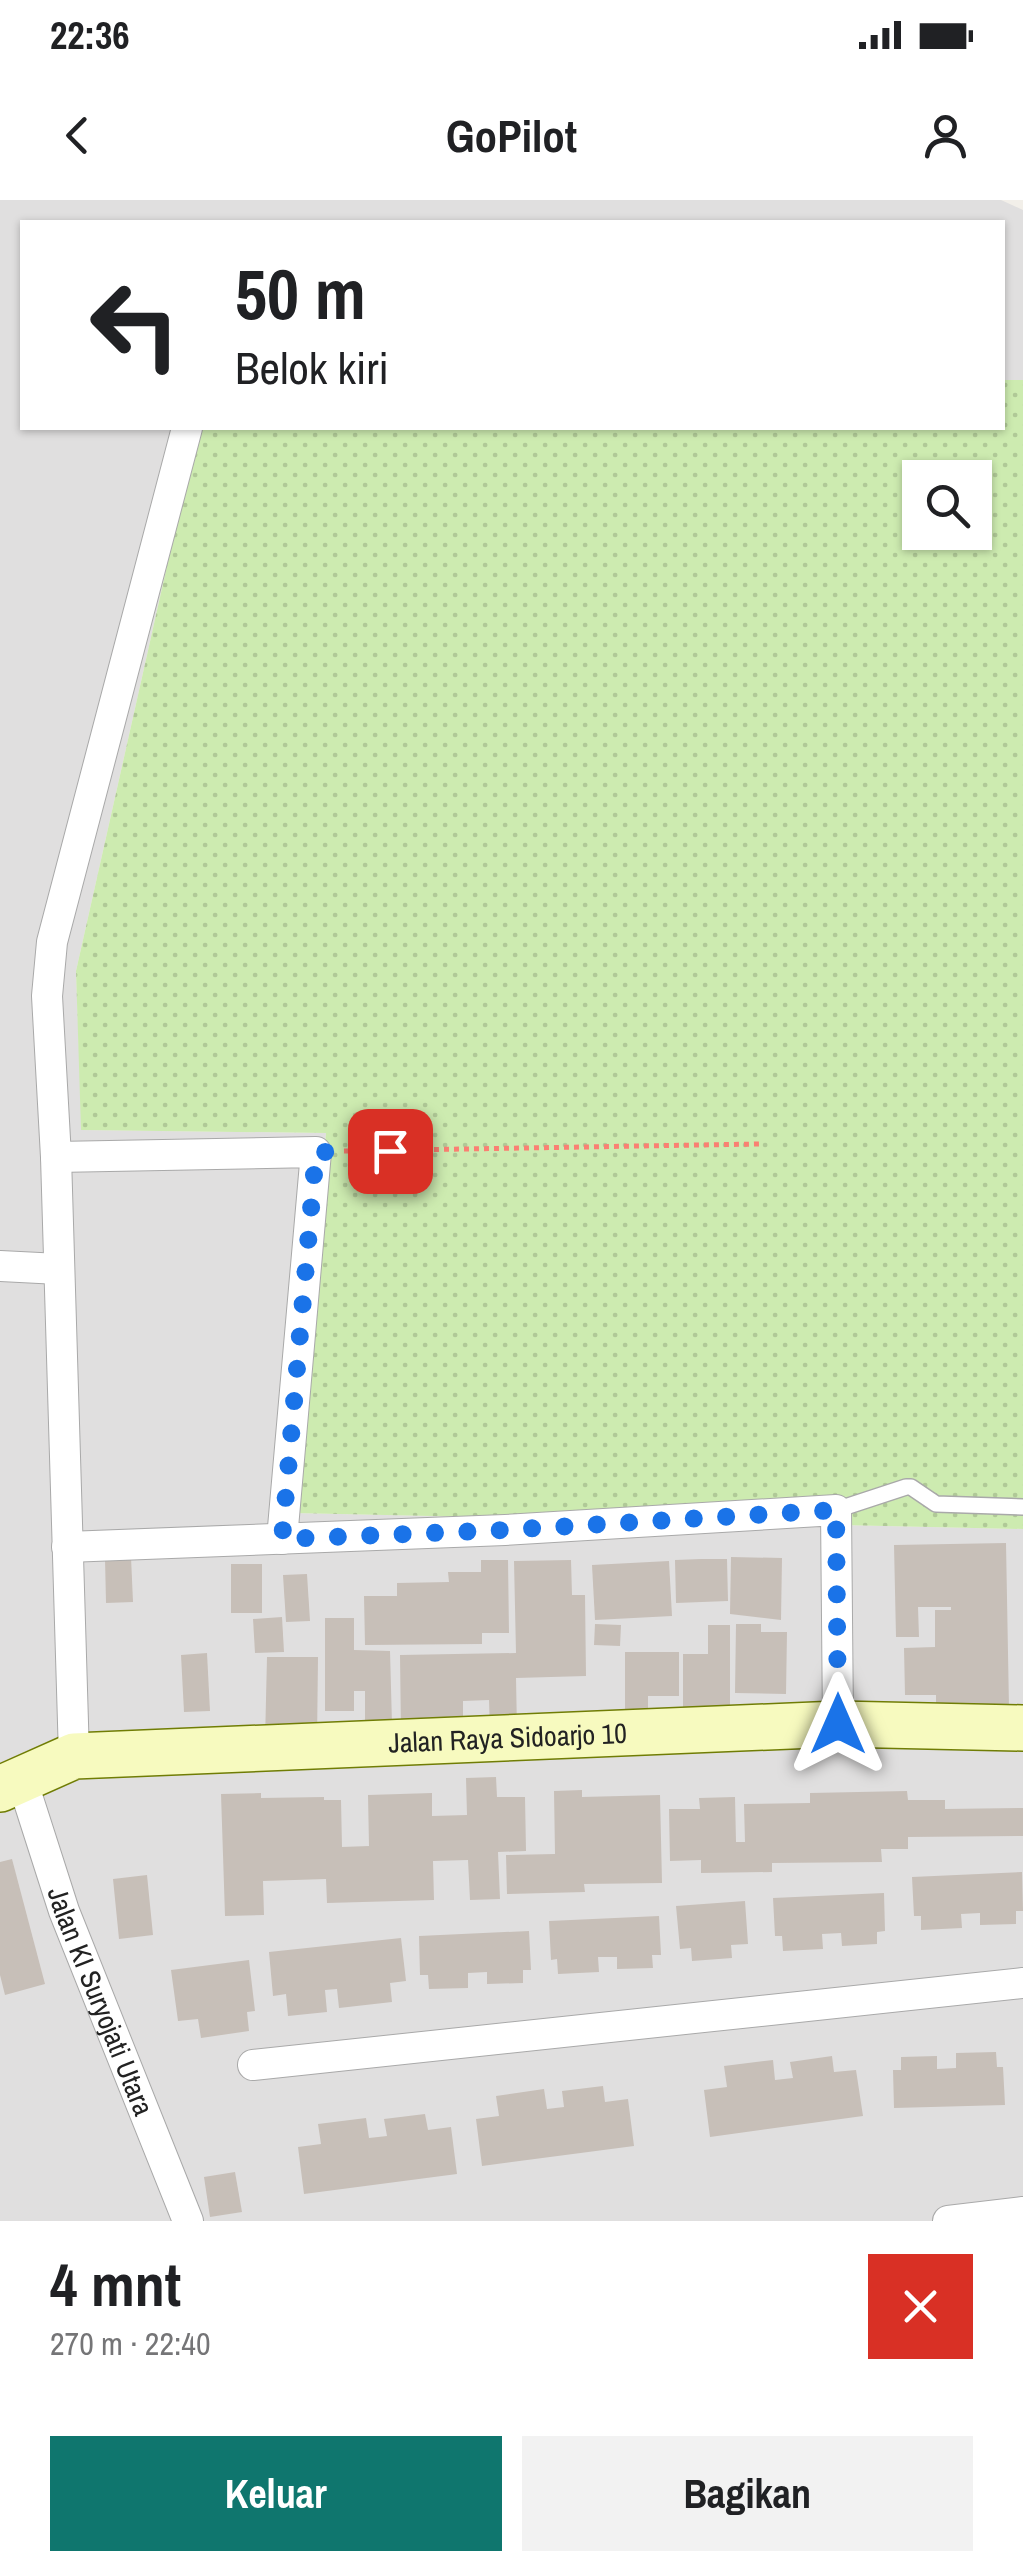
<!DOCTYPE html>
<html lang="id">
<head>
<meta charset="utf-8">
<style>
	body { margin:0; font-family:"Archivo Narrow",sans-serif; background:#f2f2f2; color:#202124; height:100vh; display:flex; flex-direction:column; font-size:38px; white-space:nowrap }
	* { box-sizing:border-box; margin:0 }
	p { font-size:32px; color:#757577 }
	.icon { flex:none; width:55px; height:55px; fill:none; stroke:currentColor; stroke-width:2; stroke-linecap:round; stroke-linejoin:round }
	.map { position:relative; height:2021px; overflow:hidden }
	.sheet { display:flex; flex-direction:column; background:#fff; flex:1 }
	.sheet>* { flex:none }
	.hud { position:absolute; left:20px; top:20px; width:985px; height:210px; border-radius:0px; box-shadow:0 2px 8px #0004; background:#fff; color:#202124; overflow:hidden }
	.tools { position:absolute; left:902px; top:260px; display:grid; gap:20px }
	.tools a { display:grid; place-items:center; width:90px; height:90px; border-radius:0px; background:#fff; box-shadow:0 2px 8px #0004; font-size:50px }
	.pin { position:absolute; display:grid; place-items:center; width:85px; height:85px; color:#fff; margin:-42px; border-radius:20px; box-shadow:0 5px 15px #0006 }
	.me { position:absolute; width:110px; margin:-55px; rotate:0deg; stroke-linejoin:round; filter:drop-shadow(0 0 8px #0008) }
	.turn { display:flex; align-items:center; gap:35px; height:210px; padding:0 50px; font-size:45px }
	.turn .icon { width:130px; height:130px; stroke-width:2.5 }
	.turn b { display:block; font-size:70px; line-height:85px }
	.round { display:grid; place-items:center; flex:none; width:105px; height:105px; border-radius:0px; background:#f2f2f2 }
	.overview { display:flex; align-items:center; justify-content:space-between; height:170px; padding:0 50px }
	h1 { font-size:60px; font-weight:700; line-height:75px }
	.cta { display:flex; gap:20px; margin-top:auto; padding:20px 50px }
	.cta a { flex:1; height:115px; border-radius:0px; background:#0f766e; color:#fff; font-size:40px; font-weight:700; line-height:115px; text-align:center }
	.cta a+a { background:#f2f2f2; color:#202124 }
	.status { display:flex; justify-content:space-between; align-items:center; height:70px; padding:0 50px; background:#fff; direction:ltr }
	.status svg { height:28px; fill:currentColor }
	header { display:flex; justify-content:space-between; align-items:center; height:130px; padding:0 50px; background:#fff; font-size:45px; font-weight:700 }
	.map>svg:first-child { display:block }
</style>
</head>
<body>
<div class="status"><b>22:36</b><svg viewBox="0 0 49 12"><path d="M0 12V9h3v3zM5 12V6h3v6zM10 12V3h3v9zM15 12V0h3v12zM26 1h20v11H26zM47 4h2v5h-2z"/></svg></div>
<header><svg class="icon" aria-label="back" viewBox="0 0 24 24"><path d="M15 5l-7 7 7 7"/></svg>GoPilot<svg class="icon" aria-label="person" viewBox="0 0 24 24"><circle cx="12" cy="8" r="4"/><path d="M4 21q1-7 8-7t8 7"/></svg></header>
<div class="map">
<svg width="1023" height="2021" viewBox="0 0 1023 2021">
	<defs>
		<pattern id="grass-dots" width="8" height="8" patternUnits="userSpaceOnUse" patternTransform="scale(2.5)"><rect width="8" height="8" fill="#cdebb0"/><path d="M2 2h.1M6 6h.1" fill="none" stroke="#b0c997" stroke-width="1.8" stroke-linecap="round"/></pattern>
	</defs>
	<rect width="100%" height="100%" fill="#f2efe9"/>
	<path fill="#e0dfdf" d="M0 0H1001L1023 10V180H1003L1002 22H22V228H198L76 771 82 930 326 933 293 1313 1023 1329V2021H0Z"/>
	<path fill="url(#grass-dots)" fill-rule="evenodd" d="M1003 180H1023V1329L293 1313 326 933 81 930 76 771 198 228H1002ZM920 278H975V332H920Z"/>
	<g fill="#c7bfb8">
		<path d="M1006 1343 1009 1508 936 1509V1495H905L904 1448 935 1447V1410H951V1407H918L919 1437H896L894 1345Z"/>
		<path d="M131 1357 133 1402 106 1403 105 1358Z"/>
		<path d="M731 1357 782 1358 781 1420 730 1414Z"/>
		<path d="M701 1359H727L728 1401 676 1403 675 1360Z"/>
		<path d="M481 1360H508L509 1433H482V1444L365 1445 364 1396H397V1383L449 1382 448 1372H481Z"/>
		<path d="M571 1360 572 1395H585L586 1476 516 1478 517 1530 490 1531 489 1500 463 1501V1534L401 1532 400 1455 516 1453 514 1361Z"/>
		<path d="M669 1361 672 1416 595 1420 592 1365Z"/>
		<rect x="231" y="1364" width="31" height="49"/>
		<path d="M307 1374 310 1421 286 1422 283 1375Z"/>
		<path d="M282 1417 284 1452 255 1453 253 1419Z"/>
		<path d="M325 1418H354V1450L390 1451 392 1524H365V1491H354V1511H325Z"/>
		<path d="M595 1424 621 1425 620 1446 594 1445Z"/>
		<path d="M736 1424H761V1432H787L786 1494 735 1493Z"/>
		<path d="M708 1425H730V1507H683V1454H708Z"/>
		<path d="M625 1452H679V1496H648V1514H625Z"/>
		<path d="M207 1453 210 1511 184 1512 181 1455Z"/>
		<path d="M267 1457H318L317 1542 265 1541Z"/>
		<path d="M496 1577 497 1597H525L526 1651 498 1652 500 1699 470 1700 468 1660 433 1661 434 1700 327 1703 326 1679 263 1681 264 1715 225 1716 221 1594 261 1593V1598L324 1597V1600H341L342 1647 369 1646 368 1595 432 1593V1616L467 1615 466 1578Z"/>
		<path d="M582 1590V1597L660 1595 662 1683 584 1684 585 1692 507 1694 506 1655 555 1654 554 1591Z"/>
		<path d="M907 1591 908 1600H945V1609L1023 1608V1636L908 1637V1649H881L882 1662 772 1663V1672L701 1673V1660L670 1661 669 1609H700L699 1598 735 1597 736 1642H745L744 1604 810 1603V1593Z"/>
		<path d="M12 1659 45 1784 5 1795 0 1775V1662Z"/>
		<path d="M1022 1672 1023 1711H1016V1724L980 1725V1713L961 1714 962 1728 921 1730V1716H914L912 1677Z"/>
		<path d="M147 1675 153 1735 119 1739 113 1679Z"/>
		<path d="M884 1693 885 1731 877 1732V1744L842 1746 841 1733 822 1734 823 1749 783 1751 782 1736H775L773 1698Z"/>
		<path d="M745 1701 748 1744 731 1745 732 1758 692 1761 691 1748 680 1749 676 1706Z"/>
		<path d="M659 1716 661 1755H652L653 1768 617 1769V1757H598L599 1772 558 1774 557 1759 551 1760 549 1721Z"/>
		<path d="M529 1731 531 1770H523V1783L487 1784V1772L468 1773V1788L429 1789 428 1775H420L419 1736Z"/>
		<path d="M401 1738 406 1781 390 1783 392 1802 339 1808 337 1789 325 1790 327 1812 288 1816 286 1794 273 1796 269 1752Z"/>
		<path d="M249 1760 255 1811 247 1812 249 1831 201 1838 198 1819 178 1821 171 1770Z"/>
		<path d="M996 1852 997 1867H1003L1005 1905 894 1908 893 1870H901V1857L937 1856V1869L956 1868V1853Z"/>
		<path d="M832 1856 834 1872 856 1870 863 1916 710 1937 704 1890 727 1887 724 1866 773 1860 775 1880 793 1878 790 1862Z"/>
		<path d="M603 1886 605 1902 628 1899 634 1946 482 1966 476 1919 499 1916 496 1896 544 1889 547 1909 564 1907 562 1891Z"/>
		<path d="M425 1914 428 1930 451 1927 457 1974 304 1994 298 1947 321 1944 318 1924 366 1918 369 1938 387 1936 384 1919Z"/>
		<path d="M235 1972 242 2012 210 2017 204 1977Z"/>
	</g>
	<g fill="none" stroke-linecap="round" stroke-linejoin="round">
		<g stroke="#a9a9a9" stroke-width="18">
			<path id="lane" d="M836 1310 906 1287H911L936 1304 1023 1307"/>
		</g>
		<g stroke="#a9a9a9" stroke-width="32">
			<g id="street">
				<path d="M56 957 316 952 282 1339"/>
				<path d="M0 1066 59 1069"/>
				<path d="M67 1347 505 1330 836 1310 838 1524"/>
				<path d="M74 1556 56 957 47 796 52 742 187 228"/>
				<path id="s1" d="M21 1577 64 1711 188 2021"/>
				<path d="M253 1865 1023 1783"/>
				<path d="M948 2021 1023 2012"/>
			</g>
		</g>
		<g stroke="#707d05" stroke-width="48">
			<g id="secondary">
				<path id="s2" d="M0 1589 74 1556 838 1524 1023 1528"/>
			</g>
		</g>
		<path stroke="#fa8072" stroke-width="5" stroke-dasharray="5 5" stroke-linecap="butt" d="M344 951 760 944"/>
		<use href="#lane" stroke="#fff" stroke-width="15"/>
		<use href="#street" stroke="#fff" stroke-width="30"/>
		<use href="#secondary" stroke="#f7fabf" stroke-width="45"/>
	</g>
	<g fill="none" stroke-linecap="round" stroke-linejoin="round">
		<path stroke="#1a73e8" stroke-width="18" stroke-dasharray="0 32.4" d="M390 951 316 952 282 1339 505 1330 836 1310 838 1524"/>
	</g>
	<g text-anchor="middle" stroke-width="9" stroke-linejoin="round" paint-order="stroke">
		<g font-size="28" fill="#222" stroke="#fff">
			<text dy="10" stroke="none"><textPath href="#s2" startOffset="515">Jalan Raya Sidoarjo 10</textPath></text>
			<text dy="10" stroke="none"><textPath href="#s1" startOffset="238">Jalan KI Suryojati Utara</textPath></text>
		</g>
	</g>
</svg>
<div class="tools">
<a><svg class="icon" aria-label="search" viewBox="0 0 24 24"><circle cx="10" cy="10" r="6"/><path d="M15 15l6 6"/></svg></a>
</div>
<div class="pin" style="left:390px;top:951px;background:#d93025"><svg class="icon" aria-label="arrive" viewBox="0 0 24 24"><path d="M6 21V4h12l-3 4 3 4H6"/></svg></div>
<svg class="me" style="left:838px;top:1524px" viewBox="-20 -20 40 40"><path d="M0-17L14 15 0 8-14 15z" fill="#1a73e8" stroke="#fff" stroke-width="4"/></svg>
<div class="hud">
<div class="turn"><svg class="icon" aria-label="left" viewBox="0 0 24 24"><path d="M17 20v-9H6M10 6l-5 5 5 5"/></svg><div><b>50 m</b>Belok kiri</div></div>
</div>
</div>
<section class="sheet">
<div class="overview"><div><h1>4 mnt</h1><p>270 m · 22:40</p></div><a class="round" style="background:#d93025;color:#fff"><svg class="icon" aria-label="close" viewBox="0 0 24 24"><path d="M6 6l12 12M18 6L6 18"/></svg></a></div>
<div class="cta"><a>Keluar</a><a>Bagikan</a></div>
</section>
</body>
</html>
